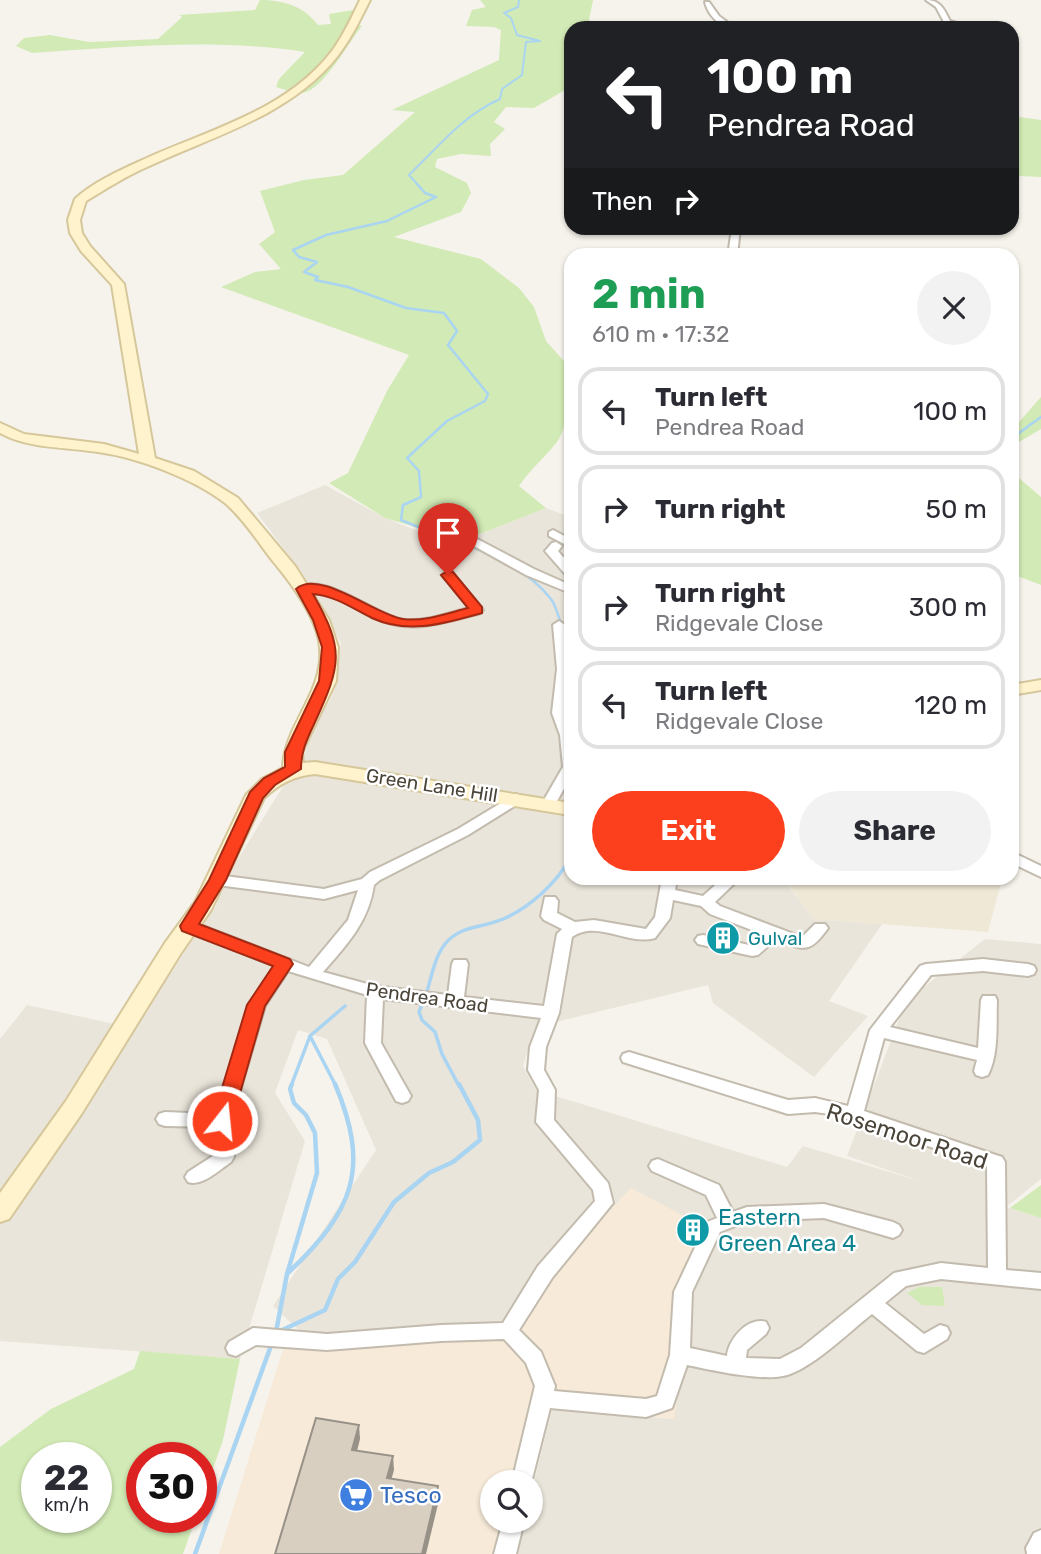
<!DOCTYPE html>
<html lang="en">
<head>
<meta charset="utf-8">
<style>
	body { margin:0; font-family:Rubik,sans-serif; background:#f2f2f3; color:#2b2b33; height:100vh; display:flex; flex-direction:column; font-size:26px; white-space:nowrap }
	* { box-sizing:border-box; margin:0 }
	p { font-size:23px; color:#7c7c81 }
	.icon { flex:none; width:38px; height:38px; fill:none; stroke:currentColor; stroke-width:2; stroke-linecap:round; stroke-linejoin:round }
	.map { position:relative; flex:1; overflow:hidden }
	.sheet { position:absolute; left:564px; top:248px; width:455px; height:637px; display:flex; flex-direction:column; background:#fff; border-radius:21px; box-shadow:0 2px 5px #0004 }
	.sheet>* { flex:none }
	.top-card { position:absolute; left:564px; top:21px; width:455px; height:214px; border-radius:21px; box-shadow:0 2px 5px #0004; background:#202124; color:#fff; overflow:hidden }
	.fabs { position:absolute; left:480px; top:1470px; display:grid; gap:14px }
	.fabs a { display:grid; place-items:center; width:63px; height:63px; border-radius:50%; background:#fff; box-shadow:0 2px 5px #0004; font-size:35px }
	.speed { position:absolute; left:21px; top:1442px; display:flex; gap:14px; font-size:35px; font-weight:700; text-align:center }
	.speed>* { display:grid; place-content:center; width:91px; height:91px; border-radius:50%; background:#fff; box-shadow:0 2px 5px #0004; line-height:1 }
	.speed small { font-size:18px; font-weight:400 }
	.speed .limit { border:10px solid #d22; background:#fff; color:#111 }
	.pin { position:absolute; display:grid; place-items:center; width:60px; height:60px; color:#fff; margin:-72px -30px; border-radius:50% 50% 50% 0; rotate:-45deg; box-shadow:0 0 7px #0007 }
	.pin .icon { rotate:45deg }
	.me { position:absolute; width:77px; margin:-38px; rotate:16deg; stroke-linejoin:round; filter:drop-shadow(0 0 5px #0008) }
	.turn { display:flex; align-items:center; gap:24px; height:147px; padding:0 28px; font-size:32px }
	.turn .icon { width:91px; height:91px; stroke-width:2.5 }
	.turn b { display:block; font-size:49px; line-height:60px }
	.then { display:flex; align-items:center; height:66px; padding:0 28px; background:#0003; gap:14px; font-size:26px }
	.round { display:grid; place-items:center; flex:none; width:74px; height:74px; border-radius:37px; background:#f2f2f3 }
	.headline { display:flex; align-items:center; justify-content:space-between; height:119px; padding:0 28px }
	h1 { font-size:42px; font-weight:700; line-height:52px; color:#1e9e55 }
	.cta { display:flex; gap:14px; margin-top:auto; padding:14px 28px }
	.cta a { flex:1; height:80px; border-radius:42px; background:#fc3f1d; color:#fff; font-size:28px; font-weight:700; line-height:80px; text-align:center }
	.cta a+a { background:#f2f2f3; color:#2b2b33 }
	ul { padding:0; list-style:none }
	li { display:flex; align-items:center; gap:21px; height:88px; margin:0 14px 10px; padding:0 14px; border:4px solid #e1e1e2; border-radius:21px }
	li div { flex:1 }
	li b { display:block; font-size:26px }
	li em { font-style:normal }
	.map>svg:first-child { display:block }
</style>
</head>
<body>
<div class="map">
<svg width="1041" height="1554" viewBox="0 0 1041 1554">
	<rect width="100%" height="100%" fill="#f6f3ec"/>
	<path fill="#eae5da" d="M325 485 385 518 453 545 546 508 570 517V878L783 879 814 919 882 924 829 1001 868 1016 814 1077 713 1003 708 985 535 1027 523 1066 536 1090 787 1167 803 1146 923 1182 847 1156 906 1001 985 939 1041 944V1179L1006 1207 1041 1218V1554H516L525 1521H530V1498L552 1409 674 1419 501 1326 302 1333 273 1306 376 1150 327 1039 298 1030 275 1093 305 1141 240 1359 0 1341V1039L27 1005 133 1028 216 906 221 886 287 780 304 762 302 747 331 698 341 643 301 572 257 513Z"/>
	<path fill="#f7ead8" d="M631 1188 701 1225 674 1419 529 1402 513 1482H492V1521H505L498 1554H219L283 1349 501 1326Z"/>
	<path fill="#efe8d6" d="M783 878H1002V879L988 932 814 919Z"/>
	<g fill="#d2eab5" fill-rule="evenodd">
		<path d="M260 0C283 0 304 6 318 25L331 24 329 14 354 10 352 22 362 26C348 43 324 89 303 93 296 95 284 89 276 87L279 79 305 52C215 38 122 47 32 53L16 46 24 38 50 35 89 42 158 39 182 17 179 15 255 10Z"/>
		<path d="M480 0H593L589 20 602 28H570V87L534 108 506 107 494 122 505 129 490 144 491 156 461 154 437 159 435 167 467 183 471 193 461 212 394 237 481 259 519 288 534 307 546 341 570 368C570 392 571 416 559 439 550 453 530 469 519 486L546 508 462 541 385 518 329 483 348 473 387 391 409 355 221 287 255 272 281 269 259 244 275 232 260 191 304 180 343 175 415 112 392 110 499 60 501 30 494 27 466 26 472 10 486 7Z"/>
		<path d="M1012 116 1041 120V177L1018 176 1012 170Z"/>
		<path d="M1041 397V429L1012 446V430Z"/>
		<path d="M1012 472 1041 497V585L1012 574Z"/>
		<path d="M1041 1185V1218L1010 1208Z"/>
		<path d="M919 1287H942L945 1306 922 1305 907 1293Z"/>
		<path d="M140 1351 240 1359 223 1440 201 1502V1458H142V1517H196L183 1554H0V1447L51 1409 134 1369ZM37 1458H96V1517H37Z"/>
	</g>
	<g fill="none" stroke-linecap="round" stroke-linejoin="round">
		<path stroke="#a9d4f2" stroke-width="2" d="M419 186 409 175C438 147 462 116 500 99L502 89 522 75 526 42 540 41 517 35 511 18 504 13 518 7 519 0"/>
		<g stroke="#a9d4f2" stroke-width="2.5">
			<path d="M417 184 425 193 436 197 387 221 326 235 293 250 299 257 317 262 304 272 318 277 315 280 348 287 406 308 444 313 457 331 448 345 488 394 485 401 447 421 407 458 419 471 421 497 403 505 401 520C450 541 517 555 551 599 556 606 558 615 561 624"/>
			<path d="M1012 438 1041 417"/>
		</g>
		<g stroke="#a9d4f2" stroke-width="3.5">
			<path d="M426 995C431 979 434 958 445 944 460 925 483 928 503 919 529 908 557 883 570 858"/>
			<path d="M423 1002 419 1012 422 1020 435 1032 442 1054 459 1086"/>
			<path d="M291 1086 310 1036"/>
			<path d="M336 1086 310 1036 345 1006"/>
		</g>
		<g stroke="#a9d4f2" stroke-width="4.5">
			<path d="M289 1272C353 1211 371 1169 335 1084"/>
			<path d="M276 1332 287 1274 317 1173 315 1133 306 1115 294 1103 290 1089 292 1084"/>
			<path d="M278 1332 325 1310 338 1279 355 1262 394 1202 429 1173 453 1162 480 1140 478 1120 459 1084"/>
			<path d="M195 1554 272 1343"/>
		</g>
		<g stroke="#c2bbae" stroke-width="4">
			<g id="street">
				<path d="M926 0C940 0 944 9 950 21L973 28 953 26 946 28H821L824 26H938L945 24 936 7Z"/>
				<path d="M705 2H709L719 16 735 28C720 28 708 15 705 2Z"/>
				<path d="M732 228H740L737 256H728Z"/>
				<path d="M460 530 534 569 570 585V593L526 575 456 536V532Z"/>
				<path d="M553 530 570 539V547L549 536V532Z"/>
				<path d="M556 542 562 546 558 551 563 557 570 554V575H566L545 551 552 543Z"/>
				<path d="M448 571 452 572 481 607 483 610 481 613C443 622 415 635 376 619 360 612 345 600 328 595 317 592 306 596 297 589 322 569 377 617 404 620 425 622 449 613 469 608L442 575Z"/>
				<path d="M559 621 565 625 569 669 566 713 570 726V778L553 808 548 810 541 805 563 767 560 735 552 713 557 669 553 625Z"/>
				<path d="M516 794 521 796 523 799 521 802 468 835 380 880 374 885C369 921 347 945 323 972L375 986 448 995 452 964 454 960H466L468 964 464 997 544 1006 557 934 562 929 544 920 541 916 545 897H555L558 901 557 913 575 922 594 920 646 929 655 917 662 878H677L675 890 703 896 723 878H740L715 902 720 906 802 937 815 924H825L828 928C809 955 803 950 776 939L758 955 752 956 698 944 695 940 698 936 703 935 749 945 762 934 710 914 701 906 673 900 670 918 655 938C628 946 597 919 572 937L559 1013 546 1047 544 1070 555 1090 554 1120 608 1183 613 1203 552 1278 519 1330 541 1352 555 1386 554 1391 646 1399 657 1396 670 1355 674 1292 707 1222 717 1218 706 1195 652 1171 649 1166 652 1161 658 1159 719 1185 733 1212 747 1207 824 1204 893 1222 899 1225 902 1230 899 1235 893 1238 824 1218 748 1221 720 1232 692 1292 690 1348 727 1356C728 1339 749 1316 766 1322L769 1328 766 1334 747 1350 746 1358 780 1359 801 1348 894 1273 941 1263 988 1268 987 1166 836 1115 815 1112 788 1114 623 1062 621 1058 623 1054 629 1052 788 1100 815 1098 848 1106 870 1030 920 966 926 964 983 959 1028 964 1034 966 1036 970 1034 974 1028 976 983 971 931 975 890 1027 978 1048 981 1000 983 996H995L997 1000C996 1024 999 1054 988 1075L982 1077 976 1075 974 1071 977 1060 884 1038 864 1111 1002 1157 1005 1162 1006 1270 1041 1273V1289L941 1279 906 1286 885 1303 924 1334 940 1325 947 1327 950 1333 947 1339 924 1353 917 1351 872 1314C850 1331 810 1371 783 1376 759 1381 712 1370 687 1365L672 1408 646 1417 550 1408 530 1487V1482H512L535 1386 526 1363 504 1339 441 1341 327 1350 256 1345 236 1356 229 1354 226 1348 229 1342 253 1328 327 1334 441 1325 503 1323 538 1266 595 1201 593 1190 536 1122 539 1090 528 1070 530 1047 541 1018 383 999 381 1043 411 1096 408 1101 402 1103 396 1101 365 1043 367 995 288 971 265 1006 231 1121 234 1157 231 1162C219 1170 202 1187 188 1182L185 1177 188 1172 216 1154 214 1127 165 1126 159 1124 156 1119 159 1114 165 1112 215 1114 249 1005 275 966 183 930 180 926 183 922H193L309 967 348 920 358 890 324 899 217 885 210 880 212 876 217 875 324 889 362 879 370 872 458 829Z"/>
				<path d="M1012 852 1041 866V877L1012 863Z"/>
				<path d="M503 1521H524L516 1554H494Z"/>
				<path d="M1041 1530V1554H1027L1026 1548 1034 1533Z"/>
			</g>
		</g>
		<g stroke="#d6c79b" stroke-width="4">
			<g id="secondary">
				<path d="M360 0H370C359 22 348 45 331 64 283 118 210 137 147 167 126 176 106 189 86 201L80 220 82 233 90 246 124 284 155 458 194 471 238 498 295 566 329 620 338 647 336 681 302 752 303 763 315 762 570 803V815L315 774C294 776 280 783 264 798L211 910 181 953 82 1113 9 1219 0 1222V1193L66 1101 165 943 195 902 246 795 262 779 283 768C284 725 324 693 320 648 318 618 291 583 272 560 258 542 243 518 225 503 194 479 137 457 98 452 66 447 29 449 0 433V423L24 434 104 444 139 454 112 285 81 251 70 233 68 220 75 199C94 181 125 168 149 157 212 129 288 109 332 51 343 36 352 17 360 0Z"/>
				<path d="M1041 680V690L1012 695V685Z"/>
			</g>
		</g>
		<use href="#street" fill="#fff" fill-rule="evenodd"/>
		<use href="#secondary" fill="#fff3cd" fill-rule="evenodd"/>
	</g>
	<g fill="#979187">
		<path d="M359 1425 360 1439 354 1463 352 1450Z"/>
		<path d="M393 1456 394 1470 388 1491 387 1478Z"/>
		<path d="M438 1486 439 1500 426 1554H422Z"/>
	</g>
	<path fill="#d8cfc1" stroke="#979187" stroke-width="2" d="M316 1418 359 1425 352 1450 393 1456 387 1478 438 1486 422 1554H275Z"/>
	<path fill="#fc3f1d" stroke="#a42913" stroke-width="2" d="M448 571 453 572 482 607V613C445 623 409 635 372 618 352 608 335 596 313 594 345 650 341 665 315 722 307 739 301 751 301 769L275 785 263 798 226 880 199 924 290 959 293 964 265 1006 232 1121 229 1126 222 1128 215 1126 212 1121 247 1005 273 966 182 931 180 926 209 880 250 792 264 778 285 767V752L319 681 322 647 313 620 296 589C319 568 377 616 403 619 424 622 448 613 468 608L441 575Z"/>
	<defs>
		<g id="building-disc" transform="scale(1.75)"><circle r="9.5" fill="#0f9aa8" stroke="#fff"/><path d="M-4-6H4V6H1V3H-1V6H-4ZM-2.5-4.3h1.7v1.8h-1.7ZM.8-4.3h1.7v1.8H.8ZM-2.5-1h1.7V.8h-1.7ZM.8-1h1.7V.8H.8Z" fill="#fff"/></g>
		<g id="supermarket-disc" transform="scale(1.75)"><circle r="9.5" fill="#3f7fe0" stroke="#fff"/><path d="M-6-5.5h2.5l.6 2H6L4.5 2H-2.5L-4.4-4H-6ZM-1.5 3.2a1.3 1.3 0 1 0 .1 0ZM3 3.2a1.3 1.3 0 1 0 .1 0Z" fill="#fff"/></g>
	</defs>
	<g fill-rule="evenodd">
		<use href="#building-disc" x="723" y="938"/>
		<use href="#building-disc" x="693" y="1230"/>
		<use href="#supermarket-disc" x="356" y="1495"/>
	</g>
	<g text-anchor="middle" stroke-width="5" stroke-linejoin="round" paint-order="stroke">
		<g font-size="19" fill="#4b4439" stroke="#fff">
			<text transform="translate(432 785) rotate(9)" y="7">Green Lane Hill</text>
			<text transform="translate(427 997) rotate(8)" y="7">Pendrea Road</text>
		</g>
		<g font-size="19" fill="#0d838f" stroke="#fff" text-anchor="start">
			<text x="748" y="945">Gulval</text>
		</g>
		<g font-size="23" fill="#4b4439" stroke="#fff">
			<text transform="translate(907 1136) rotate(18)" y="8">Rosemoor Road</text>
		</g>
		<g font-size="23" fill="#0d838f" stroke="#fff" text-anchor="start">
			<text x="718" y="1225">Eastern<tspan x="718" dy="26">Green Area 4</tspan></text>
		</g>
		<g font-size="23" fill="#366cbe" stroke="#fff" text-anchor="start">
			<text x="380" y="1503">Tesco</text>
		</g>
	</g>
</svg>
<div class="fabs">
<a><svg class="icon" aria-label="search" viewBox="0 0 24 24"><circle cx="10" cy="10" r="6"/><path d="M15 15l6 6"/></svg></a>
</div>
<div class="speed"><div>22<small>km/h</small></div><div class="limit">30</div></div>
<div class="pin" style="left:448px;top:575px;background:#d93025"><svg class="icon" aria-label="arrive" viewBox="0 0 24 24"><path d="M6 21V4h12l-3 4 3 4H6"/></svg></div>
<svg class="me" style="left:222px;top:1121px" viewBox="-20 -20 40 40"><circle r="17" fill="#fc3f1d" stroke="#fff" stroke-width="3"/><path d="M0-11L8 9 0 5-8 9z" fill="#fff"/></svg>
<div class="top-card">
<div class="turn"><svg class="icon" aria-label="left" viewBox="0 0 24 24"><path d="M17 20v-9H6M10 6l-5 5 5 5"/></svg><div><b>100 m</b>Pendrea Road</div></div>
<div class="then">Then<svg class="icon" aria-label="right" viewBox="0 0 24 24"><path d="M7 20v-9h11M14 6l5 5-5 5"/></svg></div>
</div>
<section class="sheet">
<div class="headline"><div><h1>2 min</h1><p>610 m · 17:32</p></div><a class="round"><svg class="icon" aria-label="close" viewBox="0 0 24 24"><path d="M6 6l12 12M18 6L6 18"/></svg></a></div>
<ul>
<li><svg class="icon" aria-label="left" viewBox="0 0 24 24"><path d="M17 20v-9H6M10 6l-5 5 5 5"/></svg><div><b>Turn left</b><p>Pendrea Road</p></div><em>100 m</em></li>
<li><svg class="icon" aria-label="right" viewBox="0 0 24 24"><path d="M7 20v-9h11M14 6l5 5-5 5"/></svg><div><b>Turn right</b></div><em>50 m</em></li>
<li><svg class="icon" aria-label="right" viewBox="0 0 24 24"><path d="M7 20v-9h11M14 6l5 5-5 5"/></svg><div><b>Turn right</b><p>Ridgevale Close</p></div><em>300 m</em></li>
<li><svg class="icon" aria-label="left" viewBox="0 0 24 24"><path d="M17 20v-9H6M10 6l-5 5 5 5"/></svg><div><b>Turn left</b><p>Ridgevale Close</p></div><em>120 m</em></li>
</ul>
<div class="cta"><a>Exit</a><a>Share</a></div>
</section>
</div>
</body>
</html>
